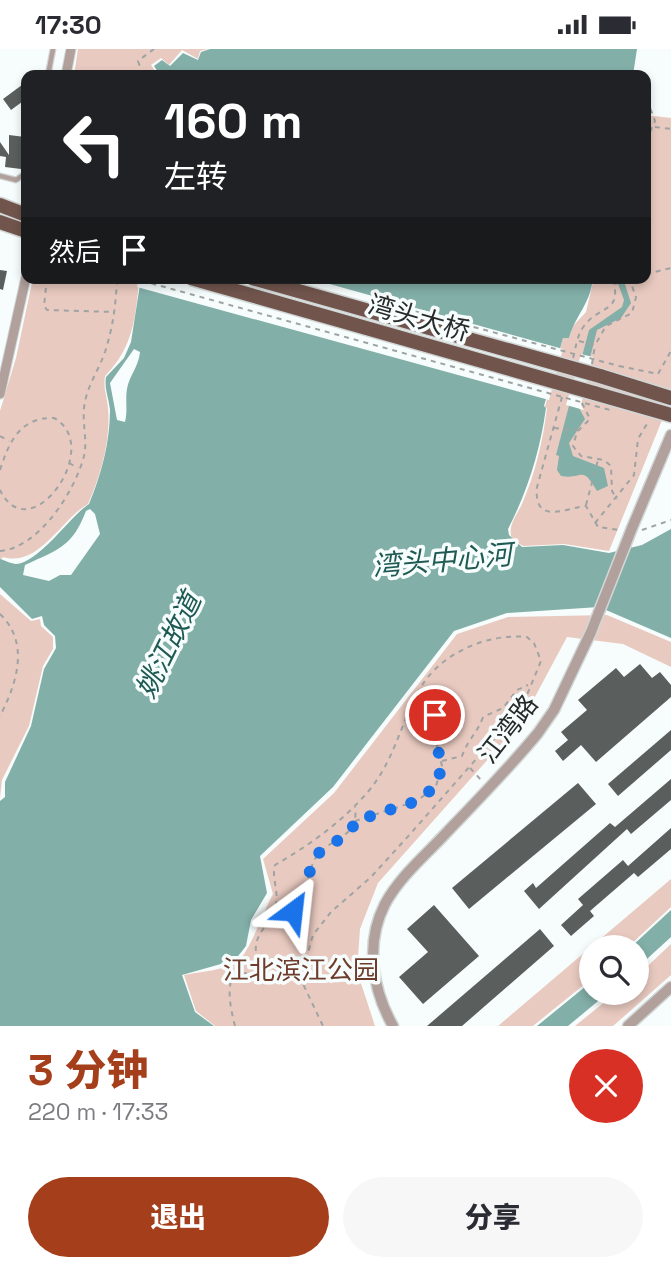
<!DOCTYPE html>
<html lang="zh">
<head>
<meta charset="utf-8">
<style>
	body { margin:0; font-family:"Space Grotesk","Noto Sans SC",sans-serif; background:#f7f7f7; color:#2b2b33; height:100vh; display:flex; flex-direction:column; font-size:26px; white-space:nowrap }
	* { box-sizing:border-box; margin:0 }
	p { font-size:23px; color:#7c7c81 }
	.icon { flex:none; width:38px; height:38px; fill:none; stroke:currentColor; stroke-width:2; stroke-linecap:round; stroke-linejoin:round }
	.map { position:relative; height:977px; overflow:hidden }
	.sheet { display:flex; flex-direction:column; background:#fff; flex:1 }
	.sheet>* { flex:none }
	.top-card { position:absolute; left:21px; top:21px; width:630px; height:214px; border-radius:14px; box-shadow:0 4px 10px #0003; background:#202124; color:#fff; overflow:hidden }
	.fabs { position:absolute; left:579px; top:886px; display:grid; gap:14px }
	.fabs a { display:grid; place-items:center; width:70px; height:70px; border-radius:50%; background:#fff; box-shadow:0 4px 10px #0003; font-size:35px }
	.pin { position:absolute; display:grid; place-items:center; width:60px; height:60px; color:#fff; margin:-30px; border:4px solid #fff; border-radius:50%; box-shadow:0 2px 7px #0007 }
	.me { position:absolute; width:77px; margin:-38px; rotate:30deg; stroke-linejoin:round; filter:drop-shadow(0 0 5px #0008) }
	.turn { display:flex; align-items:center; gap:24px; height:147px; padding:0 28px; font-size:32px }
	.turn .icon { width:91px; height:91px; stroke-width:2.5 }
	.turn b { display:block; font-size:49px; line-height:60px }
	.then { display:flex; align-items:center; height:66px; padding:0 28px; background:#0003; gap:14px; font-size:26px }
	.round { display:grid; place-items:center; flex:none; width:74px; height:74px; border-radius:37px; background:#f7f7f7 }
	.head { display:flex; align-items:center; justify-content:space-between; height:119px; padding:0 28px }
	h1 { font-size:42px; font-weight:800; line-height:52px; color:#a53f1b }
	.button { display:flex; gap:14px; margin-top:auto; padding:14px 28px }
	.button a { flex:1; height:80px; border-radius:42px; background:#a53f1b; color:#fff; font-size:28px; font-weight:800; line-height:80px; text-align:center }
	.button a+a { background:#f7f7f7; color:#2b2b33 }
	.status { display:flex; justify-content:space-between; align-items:center; height:49px; padding:0 35px; background:#fff; direction:ltr }
	.status svg { height:19px; fill:currentColor }
	.map>svg:first-child { display:block }
</style>
</head>
<body>
<div class="status"><b>17:30</b><svg viewBox="0 0 49 12"><path d="M0 12V9h3v3zM5 12V6h3v6zM10 12V3h3v9zM15 12V0h3v12zM26 1h20v11H26zM47 4h2v5h-2z"/></svg></div>
<div class="map">
<svg width="671" height="977" viewBox="0 0 671 977">
	<rect width="100%" height="100%" fill="#f6fdfc"/>
	<g fill="#e9cac0">
		<path d="M78 0H208L200 2 198 10 182 1 169 16 161 9 151 16 158 26H74Z"/>
		<path d="M646 66 671 69V349L609 502 564 495 523 497 512 490C507 477 517 466 522 455 535 425 543 392 547 359L545 358 563 289H569L573 277 586 263 594 229H646Z"/>
		<path d="M33 229H139C136 268 133 299 105 327 103 339 107 347 108 359 111 392 100 428 88 455 61 470 39 519 3 508L0 512V362L16 309Z"/>
		<path d="M0 545 31 572 40 570 41 577 53 588V600L43 617 29 677 2 731 0 749Z"/>
		<path d="M607 566 671 593V618L623 595 567 588 522 672 378 834 360 880 357 922 375 977H215L196 962 184 926C199 923 225 921 237 913 249 905 264 861 273 845L263 810 334 744 457 585 508 568Z"/>
		<path d="M671 830V858L628 898H592L591 930 533 977H498Z"/>
		<path d="M671 895V926L613 977H575L617 943H637V927Z"/>
	</g>
	<g fill="#83afa9" fill-rule="evenodd">
		<path d="M210 0H637L633 26H160L154 17 162 11 170 17 183 4 198 11 201 3Z"/>
		<path d="M141 229H593C590 256 576 265 569 289H563L544 357 546 359C540 402 528 441 508 480L509 486 522 498 563 496 609 504 642 496 671 480V589L599 558 507 564 454 582 333 738 260 807 267 844 251 871 246 897 235 911 182 926 195 963 214 977H0V752L5 748V733L31 677 44 620 56 599 55 587 44 576 42 567 32 570 0 538V510C4 511 12 515 16 515 39 514 70 467 89 455 101 426 110 394 110 361 109 349 104 340 106 328L124 309 131 293ZM134 300 140 303C139 317 129 327 127 340 125 351 128 361 125 373L117 371 110 334ZM90 460 95 465 100 485 71 526H60L49 532 23 526 25 516C59 500 72 498 86 462Z"/>
		<path d="M616 229H623L631 254 621 269 597 281 578 357 585 370 569 394 573 407 604 419 608 437 597 442C581 415 584 431 561 427L557 421 559 407 556 406 589 281 622 258 624 251Z"/>
		<path d="M671 861V888L637 919V898H631Z"/>
		<path d="M591 933 592 943H609L568 977H537Z"/>
	</g>
	<g fill="#f6fdfc">
		<path d="M138 229H308L563 300 549 351 137 238Z"/>
		<path d="M581 305 593 308 581 356 584 361 566 356Z"/>
	</g>
	<g fill="#5a5f5e">
		<path d="M26 33V50L11 61 3 50Z"/>
		<path d="M9 86 25 88 21 120 5 118 6 108 0 107V93L9 106Z"/>
		<path d="M0 221 7 222 3 241 0 240Z"/>
		<path d="M640 615 652 629 660 623 671 636V648L596 713 581 696 563 712 555 702 568 691 561 683 587 661 578 651 616 619 624 628Z"/>
		<path d="M671 681V701L618 747 608 735Z"/>
		<path d="M671 730V751L631 785 627 780 539 860 524 842 533 834 536 839 610 774 615 778Z"/>
		<path d="M578 734 596 755 469 860 452 839Z"/>
		<path d="M671 779V800L638 828 634 824 590 862 594 867 571 887 561 876 583 856 578 850 623 811 628 817Z"/>
		<path d="M434 856 479 907 423 955 399 928 428 903 407 880Z"/>
		<path d="M540 880 554 897 493 950 462 977H427Z"/>
	</g>
	<g fill="none" stroke-linecap="round" stroke-linejoin="round">
		<g stroke="#d1d7d6" stroke-width="7">
			<g id="service">
				<path d="M48 26 53 0"/>
				<path d="M0 127 16 131 26 124"/>
			</g>
		</g>
		<g stroke="#d1d7d6" stroke-width="11">
			<g id="minor">
				<path d="M66 26 71 0"/>
				<path d="M0 345 26 228"/>
			</g>
		</g>
		<g stroke="#d1d7d6" stroke-width="13">
			<g id="tertiary">
				<path d="M632 479 671 386"/>
				<path d="M393 977C372 940 365 894 385 855 400 827 427 805 448 782 479 750 510 718 538 684L554 661 591 583"/>
				<path d="M628 977 671 938"/>
			</g>
		</g>
		<g stroke="#d1d7d6" stroke-width="17">
			<g id="primary">
				<path d="M0 156 26 166"/>
				<path d="M0 173 26 182"/>
				<path d="M600 327 671 349"/>
				<path d="M594 344 671 366"/>
			</g>
		</g>
		<g stroke="#9ea4a3" stroke-width="2" stroke-dasharray="5 5" stroke-linecap="butt">
			<path d="M143 26 138 12 154 0"/>
			<path d="M655 78 671 80"/>
			<path d="M646 92 655 72 649 56"/>
			<path d="M646 225 671 219"/>
			<path d="M47 229 44 257 47 261 115 263"/>
			<path d="M615 235 632 229"/>
			<path d="M579 292 595 296 606 277 632 264 636 248 629 229"/>
			<path d="M573 309C576 298 577 286 584 277 599 256 624 264 612 229"/>
			<path d="M592 315 595 296"/>
			<path d="M619 317 658 325 671 302"/>
			<path d="M562 348 537 438C533 478 569 458 586 457L598 478 619 481"/>
			<path d="M582 354 590 370 577 383 573 397 581 407 604 411 611 417 612 442 617 450"/>
			<path d="M595 357 610 361"/>
			<path d="M554 379 578 381"/>
			<path d="M0 387 9 392"/>
			<path d="M69 414 78 419"/>
			<path d="M0 421C9 393 20 368 54 369 105 397 30 503 0 441"/>
			<path d="M586 456 598 411"/>
			<path d="M595 474 634 426 638 390 648 373"/>
			<path d="M642 481 671 471"/>
			<path d="M0 502C39 499 75 442 84 407 88 390 81 371 85 353 88 336 99 320 105 303 113 278 116 255 117 229"/>
			<path d="M0 565C30 594 17 634 0 667"/>
			<path d="M442 712 462 707C468 690 478 683 483 668L503 659 517 641 528 636"/>
			<path d="M470 719 483 733"/>
			<path d="M355 772 417 752 436 737 442 717 436 693 437 673 418 644"/>
			<path d="M271 869C310 866 302 837 314 812 325 788 360 792 355 758"/>
			<path d="M235 977C231 961 227 944 232 928L246 924 257 909C251 885 269 879 275 859 280 844 271 828 275 816 310 796 346 770 371 739 394 710 401 675 418 643 438 605 486 584 527 588L534 594 541 612 522 658 412 783 371 828 331 863 313 886 306 911 304 937 323 977"/>
		</g>
		<use href="#service" stroke="#b1a09b" stroke-width="4.5"/>
		<use href="#minor" stroke="#b1a09b" stroke-width="9"/>
		<use href="#tertiary" stroke="#b1a09b" stroke-width="10"/>
		<use href="#primary" stroke="#71554d" stroke-width="14"/>
		<g stroke="#d1d7d6" stroke-width="13" stroke-linecap="butt">
			<path id="tertiary-bridge" d="M591 583 632 479"/>
		</g>
		<g stroke="#d1d7d6" stroke-width="17" stroke-linecap="butt">
			<g id="primary-bridge">
				<path d="M191 229 594 344"/>
				<path d="M252 229 600 327"/>
			</g>
		</g>
		<g stroke="#9ea4a3" stroke-width="2" stroke-dasharray="5 5" stroke-linecap="butt">
			<path d="M132 229 595 357"/>
			<path d="M377 252 619 317"/>
		</g>
		<use href="#tertiary-bridge" stroke="#b1a09b" stroke-width="10"/>
		<use href="#primary-bridge" stroke="#71554d" stroke-width="14"/>
	</g>
	<g fill="none" stroke-linecap="round" stroke-linejoin="round">
		<path stroke="#1a73e8" stroke-width="12" stroke-dasharray="0 21.6" d="M293 862C312 842 305 820 318 805 330 792 350 791 355 772L417 752 436 737 442 717 436 693 435 666"/>
	</g>
	<g text-anchor="middle" stroke-width="7" stroke-linejoin="round" paint-order="stroke">
		<g font-size="26" fill="#272a29" stroke="#f6fdfc">
			<text transform="translate(419 269) rotate(16)" y="9">湾头大桥</text>
			<text transform="translate(508 680) rotate(-52)" y="9">江湾路</text>
		</g>
		<g font-size="26" fill="#6f3c2b" stroke="#f6fdfc">
			<text x="301" y="930">江北滨江公园</text>
		</g>
		<g font-size="28" font-style="italic" fill="#1e5a53" stroke="#f6fdfc">
			<text transform="translate(442 511) rotate(-5)" y="10">湾头中心河</text>
			<text transform="translate(168 596) rotate(-64)" y="10">姚江故道</text>
		</g>
	</g>
</svg>
<div class="fabs">
<a><svg class="icon" aria-label="search" viewBox="0 0 24 24"><circle cx="10" cy="10" r="6"/><path d="M15 15l6 6"/></svg></a>
</div>
<div class="pin" style="left:435px;top:666px;background:#d93025"><svg class="icon" aria-label="arrive" viewBox="0 0 24 24"><path d="M6 21V4h12l-3 4 3 4H6"/></svg></div>
<svg class="me" style="left:293px;top:862px" viewBox="-20 -20 40 40"><path d="M0-17L14 15 0 8-14 15z" fill="#1a73e8" stroke="#fff" stroke-width="4"/></svg>
<div class="top-card">
<div class="turn"><svg class="icon" aria-label="left" viewBox="0 0 24 24"><path d="M17 20v-9H6M10 6l-5 5 5 5"/></svg><div><b>160 m</b>左转</div></div>
<div class="then">然后<svg class="icon" aria-label="arrive" viewBox="0 0 24 24"><path d="M6 21V4h12l-3 4 3 4H6"/></svg></div>
</div>
</div>
<section class="sheet">
<div class="head"><div><h1>3 分钟</h1><p>220 m · 17:33</p></div><a class="round" style="background:#d93025;color:#fff"><svg class="icon" aria-label="close" viewBox="0 0 24 24"><path d="M6 6l12 12M18 6L6 18"/></svg></a></div>
<div class="button"><a>退出</a><a>分享</a></div>
</section>
</body>
</html>
